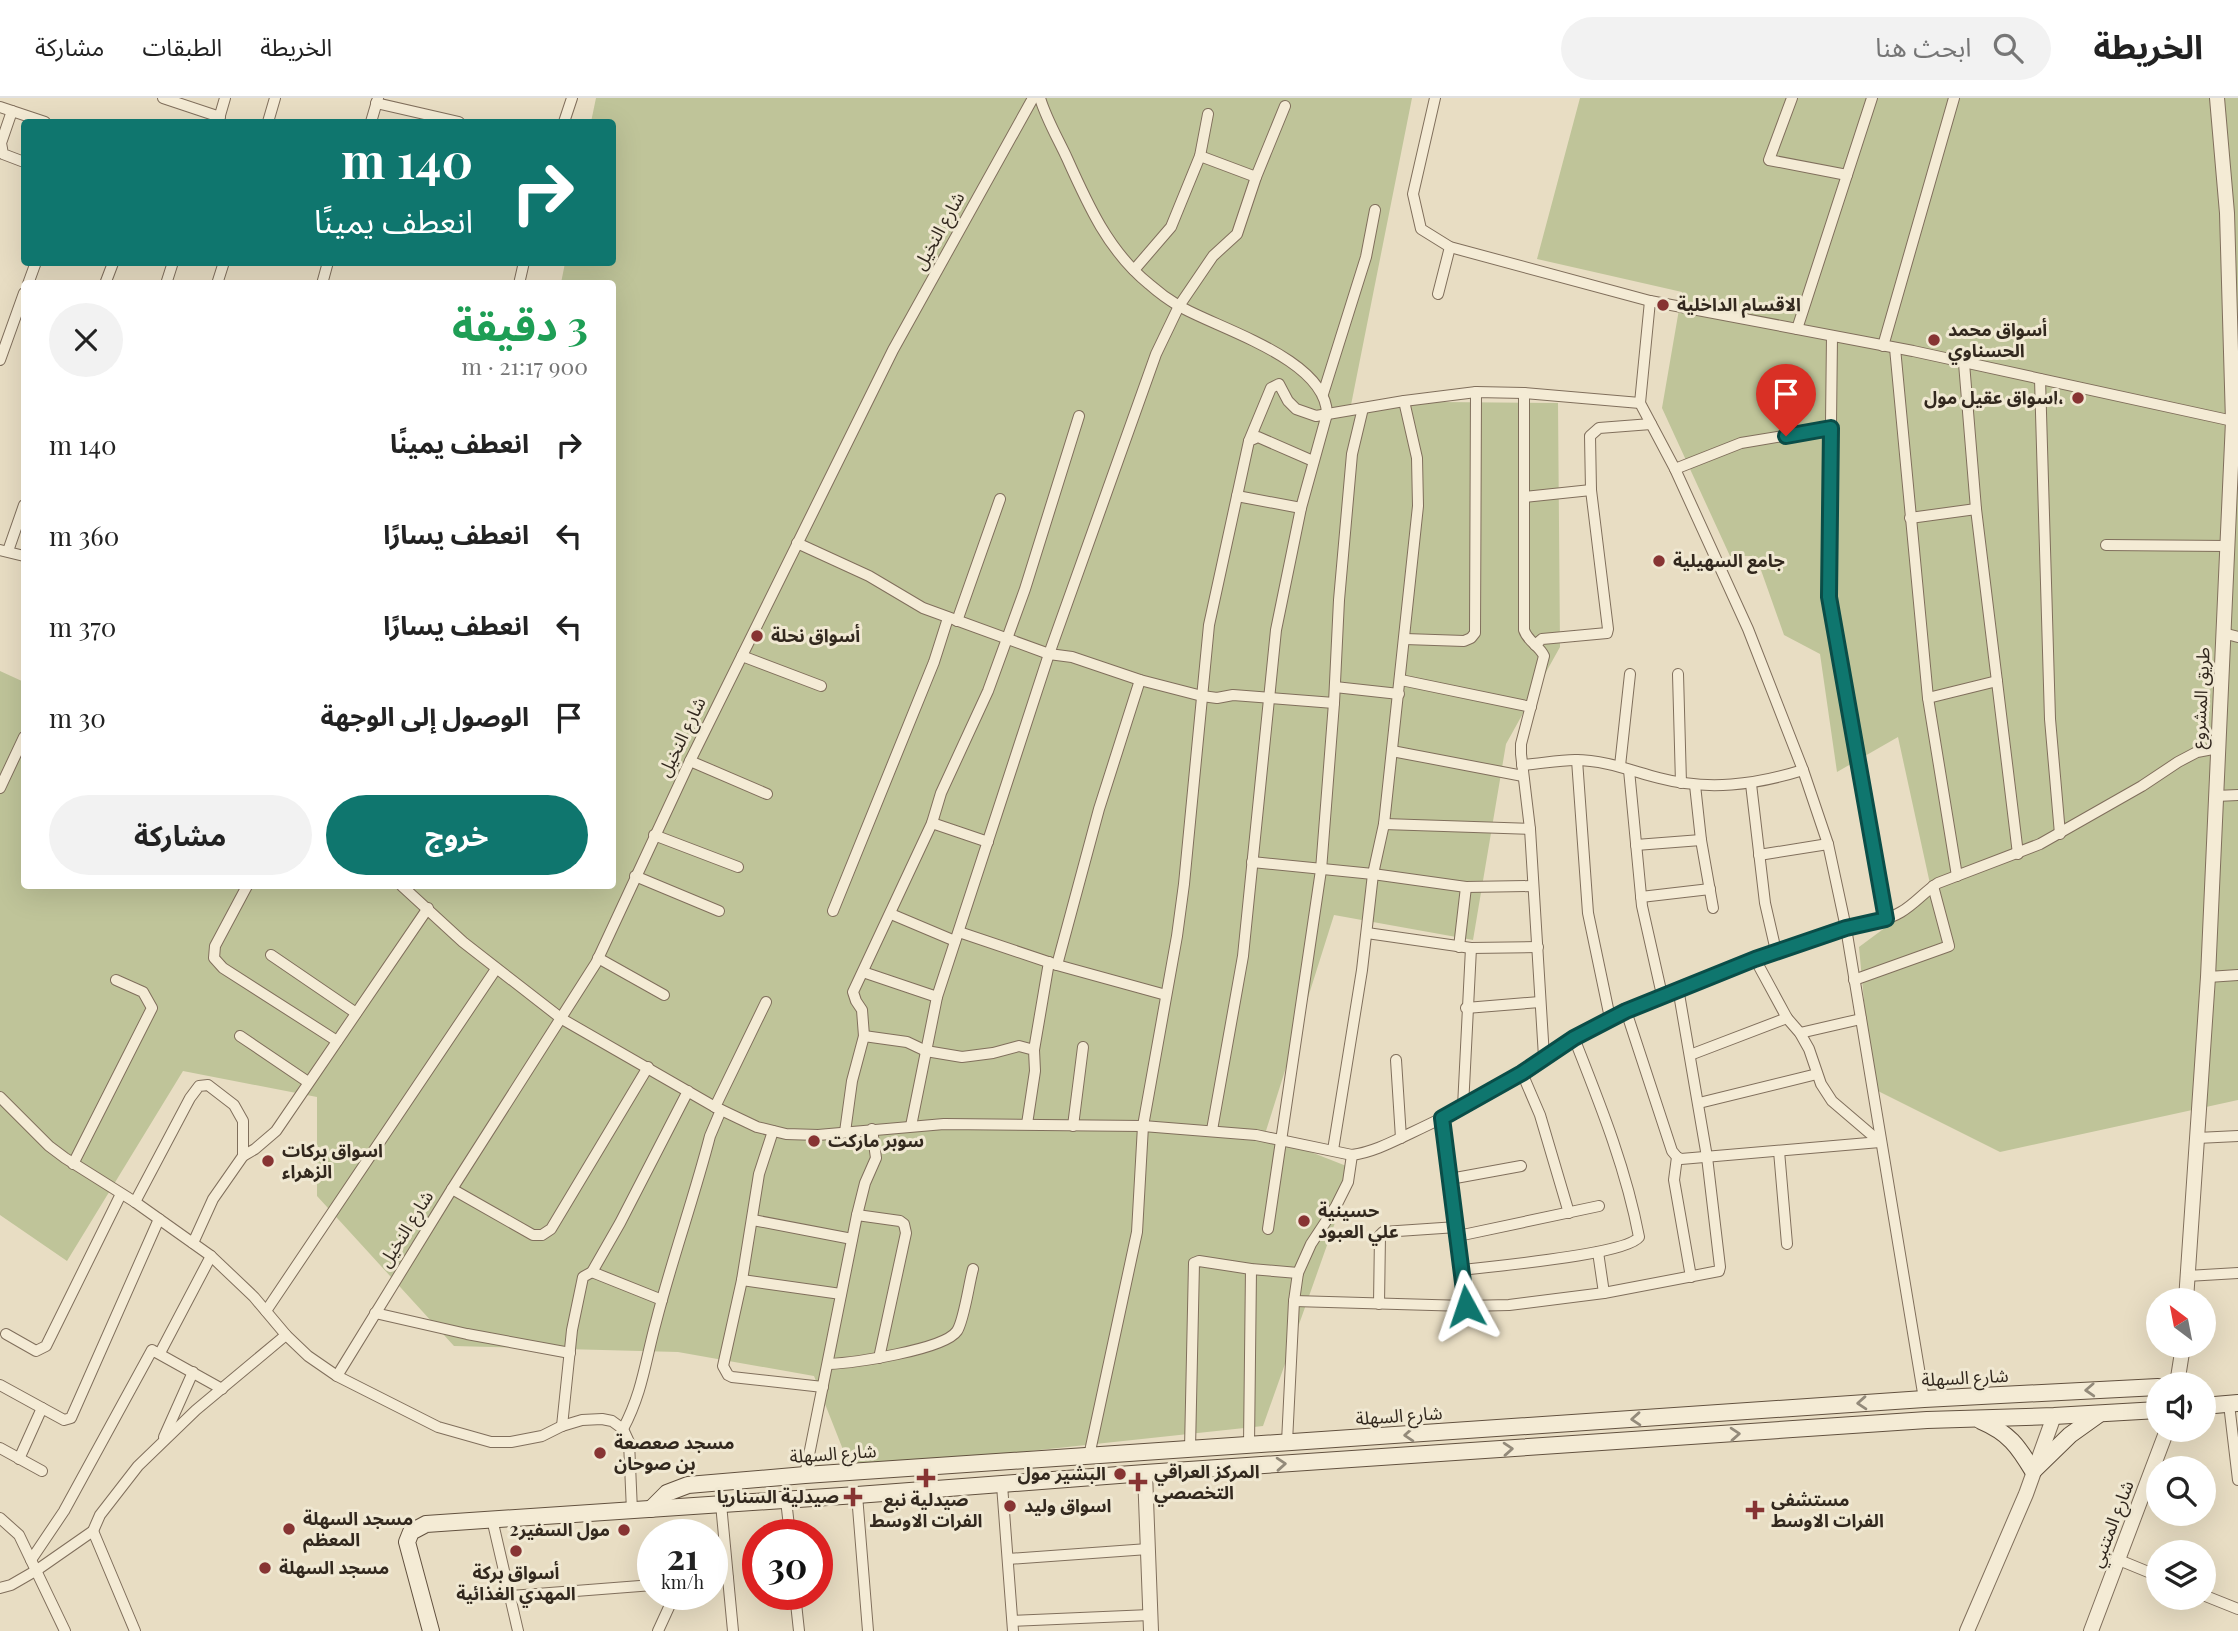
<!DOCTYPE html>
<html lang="ar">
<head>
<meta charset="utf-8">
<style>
	body { margin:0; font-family:"Playfair Display","Noto Sans Arabic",serif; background:#f2f2f2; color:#222; direction:rtl; height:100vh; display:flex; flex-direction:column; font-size:26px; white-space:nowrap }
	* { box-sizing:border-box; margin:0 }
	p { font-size:23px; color:#767676 }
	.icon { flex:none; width:38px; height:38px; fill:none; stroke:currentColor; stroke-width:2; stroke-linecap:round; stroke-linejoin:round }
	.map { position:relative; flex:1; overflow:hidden; direction:ltr }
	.drawer { position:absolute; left:21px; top:182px; width:595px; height:609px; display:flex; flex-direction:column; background:#fff; border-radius:7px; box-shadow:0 7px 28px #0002; direction:rtl }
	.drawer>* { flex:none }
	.banner { position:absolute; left:21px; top:21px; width:595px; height:147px; border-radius:7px; box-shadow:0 7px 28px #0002; direction:rtl; background:#0f766e; color:#fff; overflow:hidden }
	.needle { width:46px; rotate:328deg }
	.fabs { position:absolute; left:2146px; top:1190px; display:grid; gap:14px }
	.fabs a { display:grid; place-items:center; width:70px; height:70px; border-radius:50%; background:#fff; box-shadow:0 7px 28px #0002; font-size:35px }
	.speed { position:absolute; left:637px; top:1421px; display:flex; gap:14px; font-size:35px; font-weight:700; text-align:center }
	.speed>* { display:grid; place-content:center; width:91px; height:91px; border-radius:50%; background:#fff; box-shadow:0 7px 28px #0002; line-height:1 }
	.speed small { font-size:18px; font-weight:400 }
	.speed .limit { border:10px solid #d22; background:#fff; color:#111 }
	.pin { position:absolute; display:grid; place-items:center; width:60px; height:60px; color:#fff; margin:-72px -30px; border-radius:50% 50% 50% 0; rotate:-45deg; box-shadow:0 0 7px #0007 }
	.pin .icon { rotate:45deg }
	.me { position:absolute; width:77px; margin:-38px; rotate:355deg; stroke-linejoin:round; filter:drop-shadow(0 0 5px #0008) }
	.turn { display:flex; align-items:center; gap:24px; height:147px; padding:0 28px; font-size:32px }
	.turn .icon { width:91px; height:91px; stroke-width:2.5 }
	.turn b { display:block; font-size:49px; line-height:60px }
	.round { display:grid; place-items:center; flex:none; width:74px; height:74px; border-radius:37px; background:#f2f2f2 }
	.head { display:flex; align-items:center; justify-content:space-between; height:119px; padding:0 28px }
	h1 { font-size:42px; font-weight:700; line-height:52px; color:#1e9e55 }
	.action { display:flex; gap:14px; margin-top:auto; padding:14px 28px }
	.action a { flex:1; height:80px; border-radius:42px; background:#0f766e; color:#fff; font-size:28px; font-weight:700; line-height:80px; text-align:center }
	.action a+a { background:#f2f2f2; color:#222 }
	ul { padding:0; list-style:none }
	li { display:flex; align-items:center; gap:21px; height:91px; padding:0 28px }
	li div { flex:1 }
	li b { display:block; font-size:26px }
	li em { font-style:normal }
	header { display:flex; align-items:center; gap:42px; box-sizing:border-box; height:98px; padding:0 35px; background:#fff; border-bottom:2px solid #e0e0e0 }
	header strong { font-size:33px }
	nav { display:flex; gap:38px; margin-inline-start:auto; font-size:24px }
	.search { width:490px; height:63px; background:#f2f2f2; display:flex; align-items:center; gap:18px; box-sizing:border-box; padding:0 24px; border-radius:38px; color:#767676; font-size:26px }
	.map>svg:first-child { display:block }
</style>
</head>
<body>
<header>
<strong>الخريطة</strong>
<div class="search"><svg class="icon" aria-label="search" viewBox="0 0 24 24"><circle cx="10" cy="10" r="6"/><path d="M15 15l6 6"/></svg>ابحث هنا</div>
<nav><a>الخريطة</a><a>الطبقات</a><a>مشاركة</a></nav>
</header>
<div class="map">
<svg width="2238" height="1533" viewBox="0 0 2238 1533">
	<rect width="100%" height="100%" fill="#e8ddc3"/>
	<g fill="#bfc499">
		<path d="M596 0H1412L1351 307 1437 304 1558 305 1560 549 1506 646 1473 842 1334 817 1265 1036 1354 1071 1263 1328 851 1372 814 1278 678 1254 454 1248 317 1098V999L183 973 67 1163 0 1117V573L24 584V788H612V186L561 185 565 165 612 164V24H591Z"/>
		<path d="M1580 0H2238V1002L2000 1054 1872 990 1859 849 1932 795 1898 639 1837 674 1820 556 1784 537 1756 458H1730L1662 310 1682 194 1537 161Z"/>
	</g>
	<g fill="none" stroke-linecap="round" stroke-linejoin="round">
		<g stroke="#806f5c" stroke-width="12">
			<g id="minor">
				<path d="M163 0 220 19"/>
				<path d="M1040 0C1046 20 1057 39 1066 58 1087 105 1108 153 1149 186 1158 194 1169 202 1179 208 1219 231 1326 261 1327 316L1301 410 1276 532 1243 858 1212 1032"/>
				<path d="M1435 0 1413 96 1421 131 1450 149 1650 203 1913 253 2233 323"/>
				<path d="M1792 0 1769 62 1847 77"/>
				<path d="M376 5 459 24"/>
				<path d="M0 9 45 24"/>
				<path d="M12 13 1 45 3 56 24 64"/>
				<path d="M218 24 225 0"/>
				<path d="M268 24 275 0"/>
				<path d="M371 24 378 0"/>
				<path d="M564 24 572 0"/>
				<path d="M1200 58 1256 79"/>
				<path d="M1134 172 1171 129 1200 58 1208 16"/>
				<path d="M28 186 36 164"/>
				<path d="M105 186 113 165"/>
				<path d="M166 186 173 164"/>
				<path d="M217 186 224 164"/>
				<path d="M322 186 328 164"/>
				<path d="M519 186 524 164"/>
				<path d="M1438 196 1450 149"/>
				<path d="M1650 203 1640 305 1675 371 1748 531 1803 672 1828 746 1846 830 1924 1301"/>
				<path d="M1797 231 1872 0"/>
				<path d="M1832 238 1829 499 1886 821"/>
				<path d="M1883 248 1954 0"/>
				<path d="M1895 250 1928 600 1957 778"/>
				<path d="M0 262 24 195"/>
				<path d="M1964 265 1976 411 2018 756"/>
				<path d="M2040 281 2050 621 2060 736"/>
				<path d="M1524 295V532C1528 544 1539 547 1544 558L1521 646V656L1530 731 1544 959"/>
				<path d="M1323 296 1366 159 1375 112"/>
				<path d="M1249 343 1271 290 1279 286 1288 303 1296 311 1316 318 1404 303 1476 294 1524 295 1640 305"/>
				<path d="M1675 371 1741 345 1831 330"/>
				<path d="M1237 398 1301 410"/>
				<path d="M1524 399 1591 392"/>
				<path d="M1910 420 1976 411"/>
				<path d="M797 445 869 478 923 510 1049 556 1072 559 1140 582 1202 598 1217 600 1233 597 1334 605"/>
				<path d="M2106 447 2227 448"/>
				<path d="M0 452 24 458"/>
				<path d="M8 453 24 407"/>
				<path d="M957 523 1000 401"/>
				<path d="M2223 535 2238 539"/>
				<path d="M1405 541 1464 543 1471 540 1475 535 1476 294"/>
				<path d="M1535 547 1542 541 1607 535 1608 531 1591 392 1590 338 1599 330 1651 326"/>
				<path d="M742 558 821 588"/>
				<path d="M1678 576 1681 685"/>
				<path d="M1401 582 1531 609"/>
				<path d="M1335 589 1399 596"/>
				<path d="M1928 600 1997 583"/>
				<path d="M1392 653 1523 678"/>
				<path d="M1577 662 1588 815 1610 920"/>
				<path d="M690 663 767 696"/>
				<path d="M1522 667C1539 666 1558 662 1575 662 1605 662 1632 673 1659 680 1708 693 1755 687 1803 672"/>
				<path d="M1620 668 1630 576"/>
				<path d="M1629 672 1642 808 1662 897"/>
				<path d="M1751 686 1765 805 1776 853"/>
				<path d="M1695 687 1701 742 1713 810"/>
				<path d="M0 690 24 639"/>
				<path d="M2216 698 2238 697"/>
				<path d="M932 725 988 744"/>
				<path d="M1384 726 1530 731"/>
				<path d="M654 737 738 769"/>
				<path d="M1636 747 1701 742"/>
				<path d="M1759 757 1828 746"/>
				<path d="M1252 764 1373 776 1466 789 1533 788"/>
				<path d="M635 778 719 813"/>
				<path d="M247 788 215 848 214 860 223 870 337 943"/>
				<path d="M402 788 463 844 562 921 715 1009 757 1029 786 1036 818 1037 944 1026 1143 1028 1256 1037 1352 1057C1373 1054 1392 1044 1411 1035 1449 1017 1488 998 1523 974 1552 954 1581 934 1613 919 1680 886 1750 862 1820 839 1844 831 1881 826 1901 814 1915 806 1925 793 1938 785L2040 746 2142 688 2178 664 2197 654 2218 650"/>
				<path d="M1641 799 1710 791"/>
				<path d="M833 813 934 564 948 520"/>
				<path d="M891 816 955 843"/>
				<path d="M959 834 1057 867 1166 897"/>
				<path d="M1367 835 1471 850 1538 849"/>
				<path d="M1459 849 1466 789"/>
				<path d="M271 857 356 915"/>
				<path d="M598 860 664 897"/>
				<path d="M1755 861 1787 920 1800 935 1809 951 1821 986 1832 1003 1880 1044"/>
				<path d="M1057 867 1099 711 1140 582"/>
				<path d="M863 874 937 899"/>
				<path d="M2208 879 2238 877"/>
				<path d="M1854 882 1949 848 1933 788"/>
				<path d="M1466 910 1540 904"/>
				<path d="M1626 913 1672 1053 1677 1059 1674 1082 1691 1179"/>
				<path d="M1800 935 1861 921"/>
				<path d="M240 938 308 984"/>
				<path d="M864 938 862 912 856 903 853 894 932 725 941 695 988 593 1025 491 1079 318"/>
				<path d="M1034 952 1049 864"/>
				<path d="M1690 957 1787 920"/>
				<path d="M1396 962 1401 1040"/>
				<path d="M1522 975 1540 1017 1569 1115"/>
				<path d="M0 999 49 1048 65 1060 135 1104 211 1158 254 1199 286 1237 308 1258 337 1278 438 1329 491 1344H511L542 1338 562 1328 582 1322 602 1321 612 1323 623 1331 629 1344 632 1413"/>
				<path d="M1699 1005 1817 976"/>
				<path d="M715 1009 766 904"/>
				<path d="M1463 1009 1471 850"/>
				<path d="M1442 1020 1466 1208"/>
				<path d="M911 1028 937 899 1049 556 1156 256 1179 208 1213 158 1237 136 1256 79 1285 8"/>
				<path d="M1073 1028 1083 949"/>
				<path d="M773 1033 759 1076 742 1182 723 1268 728 1277 732 1279 823 1289"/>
				<path d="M845 1034 852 983 864 938 907 944 926 953 962 959 993 955 1019 948 1034 952 1035 973 1027 1026"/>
				<path d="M2197 1040 2238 1038"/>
				<path d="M1333 1052 1362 872 1373 776 1384 726 1418 408 1417 360 1404 303"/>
				<path d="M1779 1053 1787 1146"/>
				<path d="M1677 1059 1681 1061 1880 1044"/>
				<path d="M73 1066 152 910 143 894 116 882"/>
				<path d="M1450 1081 1521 1068"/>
				<path d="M452 1091 533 1137H542L551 1131 648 969"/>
				<path d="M135 1104 190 1000 199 988 208 987 234 1007 243 1023V1058"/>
				<path d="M857 1117 900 1123 904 1126 906 1135 879 1260"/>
				<path d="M753 1122 852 1141"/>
				<path d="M1268 1131 1321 772 1334 605 1339 502 1352 356 1363 310"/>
				<path d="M1458 1138 1599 1108"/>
				<path d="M193 1145 213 1101 243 1058 255 1051 276 1033 428 810"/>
				<path d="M1598 1154 1604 1195"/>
				<path d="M1463 1172C1492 1168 1626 1157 1639 1139 1626 1070 1600 1006 1574 940"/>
				<path d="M592 1174 662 1202"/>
				<path d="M2187 1178 2238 1175"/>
				<path d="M742 1182 841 1196"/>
				<path d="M1294 1203 1466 1208 1509 1207 1604 1195 1719 1173 1720 1169 1707 1059 1678 890"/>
				<path d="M1379 1206 1380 1137 1383 1134 1457 1129"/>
				<path d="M266 1213 496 871"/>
				<path d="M375 1215 467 1236 570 1255"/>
				<path d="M6 1236 36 1253 46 1248 121 1096"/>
				<path d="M160 1255 211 1158"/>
				<path d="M828 1266C852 1265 944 1252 957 1233 964 1223 969 1185 973 1171"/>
				<path d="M337 1278 452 1091 596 865 690 663 893 252 1033 0"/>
				<path d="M0 1287 42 1310"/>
				<path d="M2229 1306 2238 1382"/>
				<path d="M562 1328 572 1232 583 1179 592 1174 620 1125 688 993"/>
				<path d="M623 1331C643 1293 645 1264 656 1224 672 1161 694 1100 710 1038L721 1012"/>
				<path d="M164 1339 193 1274"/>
				<path d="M1287 1344 1294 1203 1298 1175 1311 1146 1336 1108 1348 1084 1352 1057"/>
				<path d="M1249 1347 1251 1171"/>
				<path d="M0 1350 42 1373"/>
				<path d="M1190 1351 1194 1165 1199 1163 1251 1171 1298 1175"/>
				<path d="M1089 1358 1137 1134 1143 1028 1177 838 1184 786 1209 527 1249 343 1258 339 1313 363"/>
				<path d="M19 1361 42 1310 64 1322 71 1320 159 1121"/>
				<path d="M805 1377 857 1117 865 1085 876 1060 872 1031"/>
				<path d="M1002 1387 1013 1533"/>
				<path d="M857 1397 868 1533"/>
				<path d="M786 1402 790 1437"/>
				<path d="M721 1406 733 1533"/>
				<path d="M0 1420 19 1437 65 1533"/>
				<path d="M492 1421 518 1533"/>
				<path d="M93 1433 135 1533"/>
				<path d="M1008 1461 1148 1451"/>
				<path d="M31 1462 64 1413 152 1252 222 1291"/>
				<path d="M2119 1462 2158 1478"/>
				<path d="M712 1482 728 1480"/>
				<path d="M0 1490 11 1487 37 1472 93 1433 100 1417 138 1368 196 1312 286 1237"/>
				<path d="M795 1496 799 1533"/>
				<path d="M2203 1497 2238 1511"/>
				<path d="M511 1498 653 1487"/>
				<path d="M1013 1523 1150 1517"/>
				<path d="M658 1533 675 1496"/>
			</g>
		</g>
		<g stroke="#806f5c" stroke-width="16">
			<g id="tertiary">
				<path d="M2186 1202 2208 879 2233 323 2227 115 2217 0"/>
				<path d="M2177 1286 2183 1248"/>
				<path d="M1145 1375 1151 1533"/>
				<path d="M1967 1533 2026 1396 2054 1318"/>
				<path d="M2091 1533 2167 1332"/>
			</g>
		</g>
		<g stroke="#62513f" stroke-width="18">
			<g id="secondary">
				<path d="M2203 1308 2238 1305"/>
				<path d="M1981 1323C2009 1335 2018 1348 2033 1373L2070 1337 2098 1317"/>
				<path d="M651 1411 667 1395 688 1387 805 1377 1924 1301 2158 1289"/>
				<path d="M431 1533 407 1444 411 1434 426 1426 857 1397 1145 1375 1927 1322 2054 1318 2158 1312"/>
			</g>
		</g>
		<use href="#minor" stroke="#f4ebd5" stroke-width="10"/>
		<use href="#tertiary" stroke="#f4ebd5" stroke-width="14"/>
		<use href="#secondary" stroke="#f4ebd5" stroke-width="16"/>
	</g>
	<defs><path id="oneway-chevron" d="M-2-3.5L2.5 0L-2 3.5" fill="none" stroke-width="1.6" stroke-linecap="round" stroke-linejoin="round" transform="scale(1.75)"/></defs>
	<g stroke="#938a7a">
		<use href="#oneway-chevron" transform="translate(2090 1292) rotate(177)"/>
		<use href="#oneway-chevron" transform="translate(1862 1305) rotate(176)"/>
		<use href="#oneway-chevron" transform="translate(1636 1321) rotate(176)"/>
		<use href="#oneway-chevron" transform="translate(1735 1336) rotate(-4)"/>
		<use href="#oneway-chevron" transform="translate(1409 1337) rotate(176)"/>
		<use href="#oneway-chevron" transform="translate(1508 1351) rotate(-4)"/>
		<use href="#oneway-chevron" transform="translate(1281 1366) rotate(-4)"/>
	</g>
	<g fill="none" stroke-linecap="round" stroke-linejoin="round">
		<g stroke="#0a4d48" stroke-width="18">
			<path id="route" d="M1466 1208 1442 1020 1522 975 1574 940 1626 913 1755 861 1846 830 1886 821 1829 499 1831 330 1786 338"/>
		</g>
		<use href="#route" stroke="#0f766e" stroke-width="12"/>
	</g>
	<g fill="#873433" stroke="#f0e8d2" stroke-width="2.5">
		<circle cx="1663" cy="207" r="7"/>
		<circle cx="1934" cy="242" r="7"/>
		<circle cx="2078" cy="300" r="7"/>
		<circle cx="1659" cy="463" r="7"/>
		<circle cx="757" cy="538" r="7"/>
		<circle cx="814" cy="1043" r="7"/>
		<circle cx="268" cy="1063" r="7"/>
		<circle cx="1304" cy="1123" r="7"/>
		<circle cx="600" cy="1355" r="7"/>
		<circle cx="1120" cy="1376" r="7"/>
		<path d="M922.5 1369.5h7v7h7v7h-7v7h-7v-7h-7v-7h7z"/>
		<path d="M1134.5 1373.5h7v7h7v7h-7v7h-7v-7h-7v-7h7z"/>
		<path d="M849.5 1388.5h7v7h7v7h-7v7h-7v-7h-7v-7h7z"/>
		<circle cx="1010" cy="1408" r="7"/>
		<path d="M1751.5 1401.5h7v7h7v7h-7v7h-7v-7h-7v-7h7z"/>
		<circle cx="289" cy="1431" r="7"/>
		<circle cx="624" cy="1432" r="7"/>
		<circle cx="516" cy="1453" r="7"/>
		<circle cx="265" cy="1470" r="7"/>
	</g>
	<g text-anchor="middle" stroke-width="6" stroke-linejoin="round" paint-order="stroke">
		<g font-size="18" fill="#32281e" stroke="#f0e8d2">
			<text transform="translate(939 133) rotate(-61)" y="6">شارع النخيل</text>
			<text transform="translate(2201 600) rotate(-87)" y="6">طريق المشروع</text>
			<text transform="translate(682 639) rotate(-64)" y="6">شارع النخيل</text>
			<text transform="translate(406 1131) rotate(-58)" y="6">شارع النخيل</text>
			<text transform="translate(1965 1280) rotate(-3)" y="6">شارع السهلة</text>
			<text transform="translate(1399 1318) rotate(-4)" y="6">شارع السهلة</text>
			<text transform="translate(833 1356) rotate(-4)" y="6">شارع السهلة</text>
			<text transform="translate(2112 1426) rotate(-69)" y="6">شارع المتنبي</text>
		</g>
		<g font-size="18" font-weight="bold" fill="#32281e" stroke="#f0e8d2" text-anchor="start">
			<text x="1677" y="213">الاقسام الداخلية</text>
			<text x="1948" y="238">أسواق محمد<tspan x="1948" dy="21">الحسناوي</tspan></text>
			<text x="2064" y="306" text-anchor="end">اسواق عقيل مول،</text>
			<text x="1673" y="469">جامع السهيلية</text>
			<text x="771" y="544">أسواق نحلة</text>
			<text x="828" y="1049">سوبر ماركت</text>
			<text x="282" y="1059">اسواق بركات<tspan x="282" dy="21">الزهراء</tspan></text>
			<text x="1318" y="1119">حسينية<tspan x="1318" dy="21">علي العبود</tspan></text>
			<text x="614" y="1351">مسجد صعصعة<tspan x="614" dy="21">بن صوحان</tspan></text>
			<text x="1154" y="1380">المركز العراقي<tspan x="1154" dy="21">التخصصي</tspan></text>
			<text x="1106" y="1382" text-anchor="end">البشير مول</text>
			<text x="839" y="1405" text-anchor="end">صيدلية السناريا</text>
			<text x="926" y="1408" text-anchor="middle">صيدلية نبع<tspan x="926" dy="21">الفرات الاوسط</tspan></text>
			<text x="1771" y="1408">مستشفى<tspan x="1771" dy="21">الفرات الاوسط</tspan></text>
			<text x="1024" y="1414">اسواق وليد</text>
			<text x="303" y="1427">مسجد السهلة<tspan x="303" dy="21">المعظم</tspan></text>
			<text x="610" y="1438" text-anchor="end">مول السفير2</text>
			<text x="279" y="1476">مسجد السهلة</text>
			<text x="516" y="1481" text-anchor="middle">أسواق بركة<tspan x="516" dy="21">المهدي الغذائية</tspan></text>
		</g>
	</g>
</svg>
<div class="fabs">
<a><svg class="needle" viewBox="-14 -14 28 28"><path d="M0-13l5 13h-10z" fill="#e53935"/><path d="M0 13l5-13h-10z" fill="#767676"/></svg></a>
<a><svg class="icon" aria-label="sound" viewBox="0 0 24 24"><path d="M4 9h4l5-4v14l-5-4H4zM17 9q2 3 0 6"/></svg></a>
<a><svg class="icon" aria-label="search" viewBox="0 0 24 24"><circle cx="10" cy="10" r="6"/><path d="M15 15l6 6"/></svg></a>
<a><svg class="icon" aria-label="layers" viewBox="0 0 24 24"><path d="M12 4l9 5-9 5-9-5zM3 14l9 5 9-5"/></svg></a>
</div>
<div class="speed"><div>21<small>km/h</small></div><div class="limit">30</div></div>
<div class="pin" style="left:1786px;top:338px;background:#d93025"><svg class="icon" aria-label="arrive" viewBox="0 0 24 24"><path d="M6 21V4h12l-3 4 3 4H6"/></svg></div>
<svg class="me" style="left:1466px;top:1208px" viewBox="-20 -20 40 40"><path d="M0-17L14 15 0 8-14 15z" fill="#0f766e" stroke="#fff" stroke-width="4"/></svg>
<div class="banner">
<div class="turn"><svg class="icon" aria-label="right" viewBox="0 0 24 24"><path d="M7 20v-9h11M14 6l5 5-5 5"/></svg><div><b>140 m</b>انعطف يمينًا</div></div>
</div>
<section class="drawer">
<div class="head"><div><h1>3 دقيقة</h1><p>900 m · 21:17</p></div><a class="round"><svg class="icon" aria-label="close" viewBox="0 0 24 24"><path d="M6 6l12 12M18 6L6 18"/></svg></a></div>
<ul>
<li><svg class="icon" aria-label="right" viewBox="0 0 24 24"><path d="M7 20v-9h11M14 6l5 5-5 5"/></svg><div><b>انعطف يمينًا</b></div><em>140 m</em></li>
<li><svg class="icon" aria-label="left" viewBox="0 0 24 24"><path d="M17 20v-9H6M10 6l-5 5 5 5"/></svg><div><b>انعطف يسارًا</b></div><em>360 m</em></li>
<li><svg class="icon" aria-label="left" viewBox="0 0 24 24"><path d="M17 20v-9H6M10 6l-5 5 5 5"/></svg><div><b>انعطف يسارًا</b></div><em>370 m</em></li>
<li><svg class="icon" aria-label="arrive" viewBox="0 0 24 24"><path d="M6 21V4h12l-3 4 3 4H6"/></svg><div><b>الوصول إلى الوجهة</b></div><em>30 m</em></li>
</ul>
<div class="action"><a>خروج</a><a>مشاركة</a></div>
</section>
</div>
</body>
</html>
